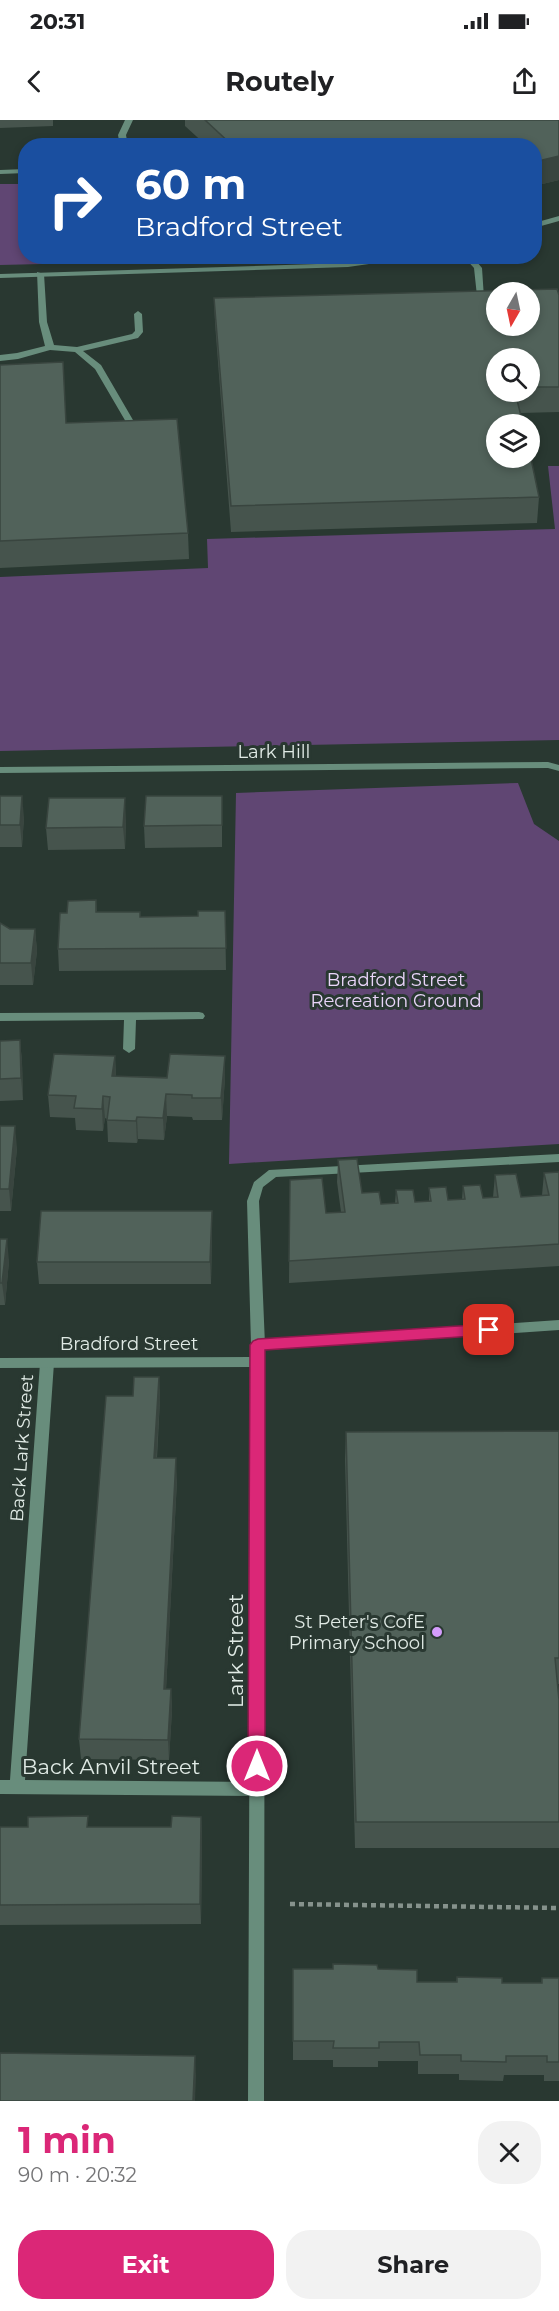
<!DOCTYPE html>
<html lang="en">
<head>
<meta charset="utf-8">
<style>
	body { margin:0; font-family:Montserrat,sans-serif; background:#f2f2f2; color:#202124; height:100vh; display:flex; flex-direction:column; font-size:22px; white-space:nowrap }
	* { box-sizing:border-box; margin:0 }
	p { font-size:20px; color:#757577 }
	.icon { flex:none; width:33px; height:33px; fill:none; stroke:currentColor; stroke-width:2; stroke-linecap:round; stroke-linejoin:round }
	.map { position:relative; height:1981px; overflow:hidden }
	.details { display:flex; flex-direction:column; background:#fff; flex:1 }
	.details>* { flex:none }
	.hud { position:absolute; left:18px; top:18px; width:524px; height:126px; border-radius:24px; box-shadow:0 3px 9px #0003; background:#1a4fa0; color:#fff; overflow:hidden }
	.needle { width:39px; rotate:189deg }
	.tools { position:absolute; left:486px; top:162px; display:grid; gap:12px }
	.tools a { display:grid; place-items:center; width:54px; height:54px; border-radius:50%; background:#fff; box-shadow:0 3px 9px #0003; font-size:30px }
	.pin { position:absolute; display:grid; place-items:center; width:51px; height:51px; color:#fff; margin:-26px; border-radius:12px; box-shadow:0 3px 9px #0006 }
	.me { position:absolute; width:66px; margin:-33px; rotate:0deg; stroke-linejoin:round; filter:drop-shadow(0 0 4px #0008) }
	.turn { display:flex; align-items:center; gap:21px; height:126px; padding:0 18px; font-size:27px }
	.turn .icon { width:78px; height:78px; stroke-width:2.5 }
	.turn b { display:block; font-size:42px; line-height:51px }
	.round { display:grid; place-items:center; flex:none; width:63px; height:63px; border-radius:24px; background:#f2f2f2 }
	.overview { display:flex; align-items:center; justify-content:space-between; height:102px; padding:0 18px }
	h1 { font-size:36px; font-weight:700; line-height:45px; color:#db2777 }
	.button { display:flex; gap:12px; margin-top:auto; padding:12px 18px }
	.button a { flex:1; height:69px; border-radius:24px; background:#db2777; color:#fff; font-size:24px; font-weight:700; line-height:69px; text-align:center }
	.button a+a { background:#f2f2f2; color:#202124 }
	.status { display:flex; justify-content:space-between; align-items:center; height:42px; padding:0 30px; background:#fff; direction:ltr }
	.status svg { height:16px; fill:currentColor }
	header { display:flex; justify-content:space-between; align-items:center; height:78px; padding:0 18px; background:#fff; font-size:27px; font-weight:700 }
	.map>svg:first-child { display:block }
</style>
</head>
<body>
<div class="status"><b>20:31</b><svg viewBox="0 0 49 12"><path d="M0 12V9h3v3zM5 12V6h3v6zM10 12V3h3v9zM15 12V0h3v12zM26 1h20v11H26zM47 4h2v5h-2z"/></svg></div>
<header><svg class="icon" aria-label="back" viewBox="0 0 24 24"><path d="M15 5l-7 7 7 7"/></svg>Routely<svg class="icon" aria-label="share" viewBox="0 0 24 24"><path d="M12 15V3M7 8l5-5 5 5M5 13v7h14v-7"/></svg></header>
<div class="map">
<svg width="559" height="1981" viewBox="0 0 559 1981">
	<rect width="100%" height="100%" fill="#293831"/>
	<g fill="#604673">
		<path d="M0 64H25L26 136 102 137 83 143 0 145Z"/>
		<path d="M548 346H559V620L0 631V457L208 448 207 419 555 409Z"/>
		<path d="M518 663 534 704 559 721V1024L229 1044 236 673Z"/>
	</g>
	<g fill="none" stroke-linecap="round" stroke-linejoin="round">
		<path stroke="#86928c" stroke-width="4.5" stroke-dasharray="5 4" stroke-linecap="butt" d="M290 1784 559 1788"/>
		<g fill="#688d7c" fill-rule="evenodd">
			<path d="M26 49V53L0 54V50Z"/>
			<path d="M463 136H472L482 148 484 178 477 176 474 148Z"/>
			<path d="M37 152 44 154 47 202 54 225 77 227 132 214 135 211 134 194 138 191 142 194 143 212 138 218 83 231 101 245 133 300 132 302H126L95 249 75 232 50 230 18 239 0 241V235L17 233 45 226 39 202Z"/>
			<path d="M559 1034V1042L276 1057 263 1067 259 1081 265 1225 263 1229H253L251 1225 247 1081 254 1062 269 1050Z"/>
			<path d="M47 1238 52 1239 54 1243 25 1660 257 1662 262 1664 265 1669 262 1674 257 1676 0 1674V1660H10L40 1243 42 1239Z"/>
		</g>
		<g fill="#688d7c" fill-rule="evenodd">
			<path d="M125 0H133L126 15 128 26H120L118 15Z"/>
			<path d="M559 96V101L534 108V103Z"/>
			<path d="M397 136H425L348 147 0 158V154L348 143Z"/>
			<path d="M548 642 559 645V651L548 648 0 653V647Z"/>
			<path d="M199 892 203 893 205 896 203 899 136 900 135 929 129 933 123 929 124 900 0 901V893Z"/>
			<path d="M559 1200V1210L265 1230 264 1981H248L251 1247 0 1248V1238L251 1237 253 1221 258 1220Z"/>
		</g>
	</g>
	<g fill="#46544d" fill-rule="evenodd">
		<path d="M0 0H53V6L0 8Z"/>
		<path d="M185 0H559V60L534 66V26H207L185 6Z"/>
		<path d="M559 175V292L520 293 539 377 537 403 231 412 215 203 214 178ZM530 238V272H496Z"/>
		<path d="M0 245 188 413 189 439 0 448Z"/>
		<path d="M0 676 24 697 22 727H0Z"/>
		<path d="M222 676V727L145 728 144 706Z"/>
		<path d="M126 700 125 729 48 730 46 708Z"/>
		<path d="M96 780 97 792 140 797 198 796 225 791 226 850 59 851 58 829 67 793Z"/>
		<path d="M0 803 10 809H35L37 831 33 865H0Z"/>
		<path d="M20 920 22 942 23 980 0 981V921Z"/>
		<path d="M115 936 116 956 225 958 222 1000H193L192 997 167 996 164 1020 138 1019 137 1023 108 1022 107 999 105 998 103 1011 76 1010 75 998 50 997 48 975Z"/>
		<path d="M0 1006 17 1028 11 1091H0Z"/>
		<path d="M338 1040 362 1073 381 1084 395 1083 396 1070 415 1082 429 1081V1068L448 1080 462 1079 463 1066 483 1078 493 1077 495 1055 521 1077 542 1075 544 1053 559 1052V1146L289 1163 290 1060 326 1093 341 1092 337 1062Z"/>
		<path d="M212 1113 211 1164H39L37 1142Z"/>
		<path d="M0 1119 9 1141 5 1185H0Z"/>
		<path d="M159 1257 160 1279 157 1338 177 1360 166 1569H171L172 1590 169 1640 81 1639 79 1619 133 1276Z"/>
		<path d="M559 1311V1564H558L559 1580V1728H355L345 1339 346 1312Z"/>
		<path d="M201 1697 202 1717 201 1804 0 1805V1707H171Z"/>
		<path d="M293 1849H378L417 1862H456L457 1857 502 1863H541L542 1858H559V1961H544V1955H504L503 1961 459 1960V1954H418V1941H378V1947H333V1940H293Z"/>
	</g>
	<g fill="#39453f">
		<path d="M559 36V60L534 66V42Z"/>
		<path d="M22 676 24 697 22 727 20 705Z"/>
		<path d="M125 678 126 700 125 729 123 707Z"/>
		<path d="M35 809 37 831 33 865 31 843Z"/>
		<path d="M20 920 22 942 23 980 21 958Z"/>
		<path d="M115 936 116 958 112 956Z"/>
		<path d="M225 936V958L222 1000 221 978Z"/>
		<path d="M166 974 167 996 164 1020 163 998Z"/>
		<path d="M103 976 105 998 103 1011 102 989Z"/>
		<path d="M137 997 138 1019 137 1023 136 1001Z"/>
		<path d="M15 1006 17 1028 11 1091 9 1069Z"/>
		<path d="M212 1091V1113L211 1164 210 1142Z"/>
		<path d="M7 1119 9 1141 5 1185 2 1163Z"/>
		<path d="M159 1257 160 1279 155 1360 154 1338Z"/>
		<path d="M176 1338 177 1360 165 1590 164 1569Z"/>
		<path d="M171 1569 172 1590 169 1640 168 1620Z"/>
		<path d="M201 1697 202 1717 201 1804 200 1784Z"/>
		<path d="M195 1936 196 1956 195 1981H193Z"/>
	</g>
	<g fill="#51625a" stroke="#39453f" stroke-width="1.5" fill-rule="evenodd">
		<path d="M205 0H559V36L534 42V26H233Z"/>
		<path d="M557 169 559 175V267H530V238H496V272H515L523 304H496V338H530V334L539 377 231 386 214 178ZM496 172H530V206H496Z"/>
		<path d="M63 242 66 303 177 299 188 413 0 421V245Z"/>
		<path d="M0 676H22L20 705H0Z"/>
		<path d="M146 676H222V705L144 706Z"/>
		<path d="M49 678H125L123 707 46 708Z"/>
		<path d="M96 780V792H140V797L198 796V791H225L226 828 58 829 60 793H67L68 781Z"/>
		<path d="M0 803 10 809H35L31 843H0Z"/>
		<path d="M20 920 21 958 0 959V921Z"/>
		<path d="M54 934 115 936 112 956 167 958 170 934 225 936 221 978H192V975L166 974 163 998 137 997 136 1001 107 1000 110 977 103 976 102 989 74 988 76 976 48 975Z"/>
		<path d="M0 1006H15L9 1069H0Z"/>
		<path d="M357 1039 362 1073 379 1072 381 1084 398 1083 396 1070H413L415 1082 431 1081 429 1068 446 1067 448 1080 465 1079 463 1066 480 1065 483 1078 498 1077 495 1055 516 1054 521 1077 549 1075 544 1053 559 1052V1124L289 1141 290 1060 322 1058 326 1093 345 1092 338 1040Z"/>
		<path d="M41 1091H212L210 1142H37Z"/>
		<path d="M0 1119H7L2 1163H0Z"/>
		<path d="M134 1257H159L154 1338H176L164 1569H171L168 1620 79 1619 106 1276H133Z"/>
		<path d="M559 1311V1538H555L559 1580V1702H356L346 1312Z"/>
		<path d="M88 1696 87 1707H171L172 1696 201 1697 200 1784 0 1785V1707H28V1697Z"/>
		<path d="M333 1844 377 1845 378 1849 417 1850V1862H457V1857L502 1858V1863H542V1858H559V1942H547V1936H506V1942L461 1941V1935H420L419 1922H379V1928H333L334 1921H293V1849H333Z"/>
		<path d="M0 1933 195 1936 193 1981H0Z"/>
	</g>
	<path fill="#db2777" stroke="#8e194d" stroke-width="1.5" d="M489 1204 495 1206 497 1210 495 1214 489 1215 265 1230V1646L263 1651 257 1653 251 1651 248 1646 250 1225 253 1221 258 1219Z"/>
	<circle fill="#d49cfc" stroke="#293831" stroke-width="2" cx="437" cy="1512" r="6"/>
	<g text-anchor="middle" stroke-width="6" stroke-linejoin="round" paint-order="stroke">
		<g font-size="18" fill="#e0eae5" stroke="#293831">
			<text x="274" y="638">Lark Hill</text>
			<text x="129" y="1230">Bradford Street</text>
			<text transform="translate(22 1328) rotate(-86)" y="6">Back Lark Street</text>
		</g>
		<g font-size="18" fill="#ead5fa" stroke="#293831">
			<text x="396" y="866">Bradford Street<tspan x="396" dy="21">Recreation Ground</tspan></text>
		</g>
		<g font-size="18" fill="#e0eae5" stroke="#293831" text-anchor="end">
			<text x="425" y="1508">St Peter's CofE<tspan x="425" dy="21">Primary School</tspan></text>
		</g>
		<g font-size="21" fill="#e0eae5" stroke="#293831">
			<text transform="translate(236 1531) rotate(-90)" y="7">Lark Street</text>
			<text x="111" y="1654">Back Anvil Street</text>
		</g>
	</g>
</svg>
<div class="tools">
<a><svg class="needle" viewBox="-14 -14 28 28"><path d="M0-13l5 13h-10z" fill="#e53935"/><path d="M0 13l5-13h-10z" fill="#757577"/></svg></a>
<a><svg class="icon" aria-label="search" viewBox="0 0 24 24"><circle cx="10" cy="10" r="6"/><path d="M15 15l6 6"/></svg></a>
<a><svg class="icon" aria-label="layers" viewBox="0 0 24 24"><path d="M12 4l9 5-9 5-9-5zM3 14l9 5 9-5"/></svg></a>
</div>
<div class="pin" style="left:489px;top:1210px;background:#d93025"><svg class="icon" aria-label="arrive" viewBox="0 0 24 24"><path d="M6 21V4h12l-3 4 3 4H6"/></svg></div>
<svg class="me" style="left:257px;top:1646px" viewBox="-20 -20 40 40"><circle r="17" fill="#db2777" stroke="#fff" stroke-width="3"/><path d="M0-11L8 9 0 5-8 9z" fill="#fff"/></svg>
<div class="hud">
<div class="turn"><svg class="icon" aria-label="right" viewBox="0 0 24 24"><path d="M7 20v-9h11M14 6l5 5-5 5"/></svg><div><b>60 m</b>Bradford Street</div></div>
</div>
</div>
<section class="details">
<div class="overview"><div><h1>1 min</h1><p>90 m · 20:32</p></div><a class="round"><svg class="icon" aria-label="close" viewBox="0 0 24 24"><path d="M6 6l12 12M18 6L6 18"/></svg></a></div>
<div class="button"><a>Exit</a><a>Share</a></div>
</section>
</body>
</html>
